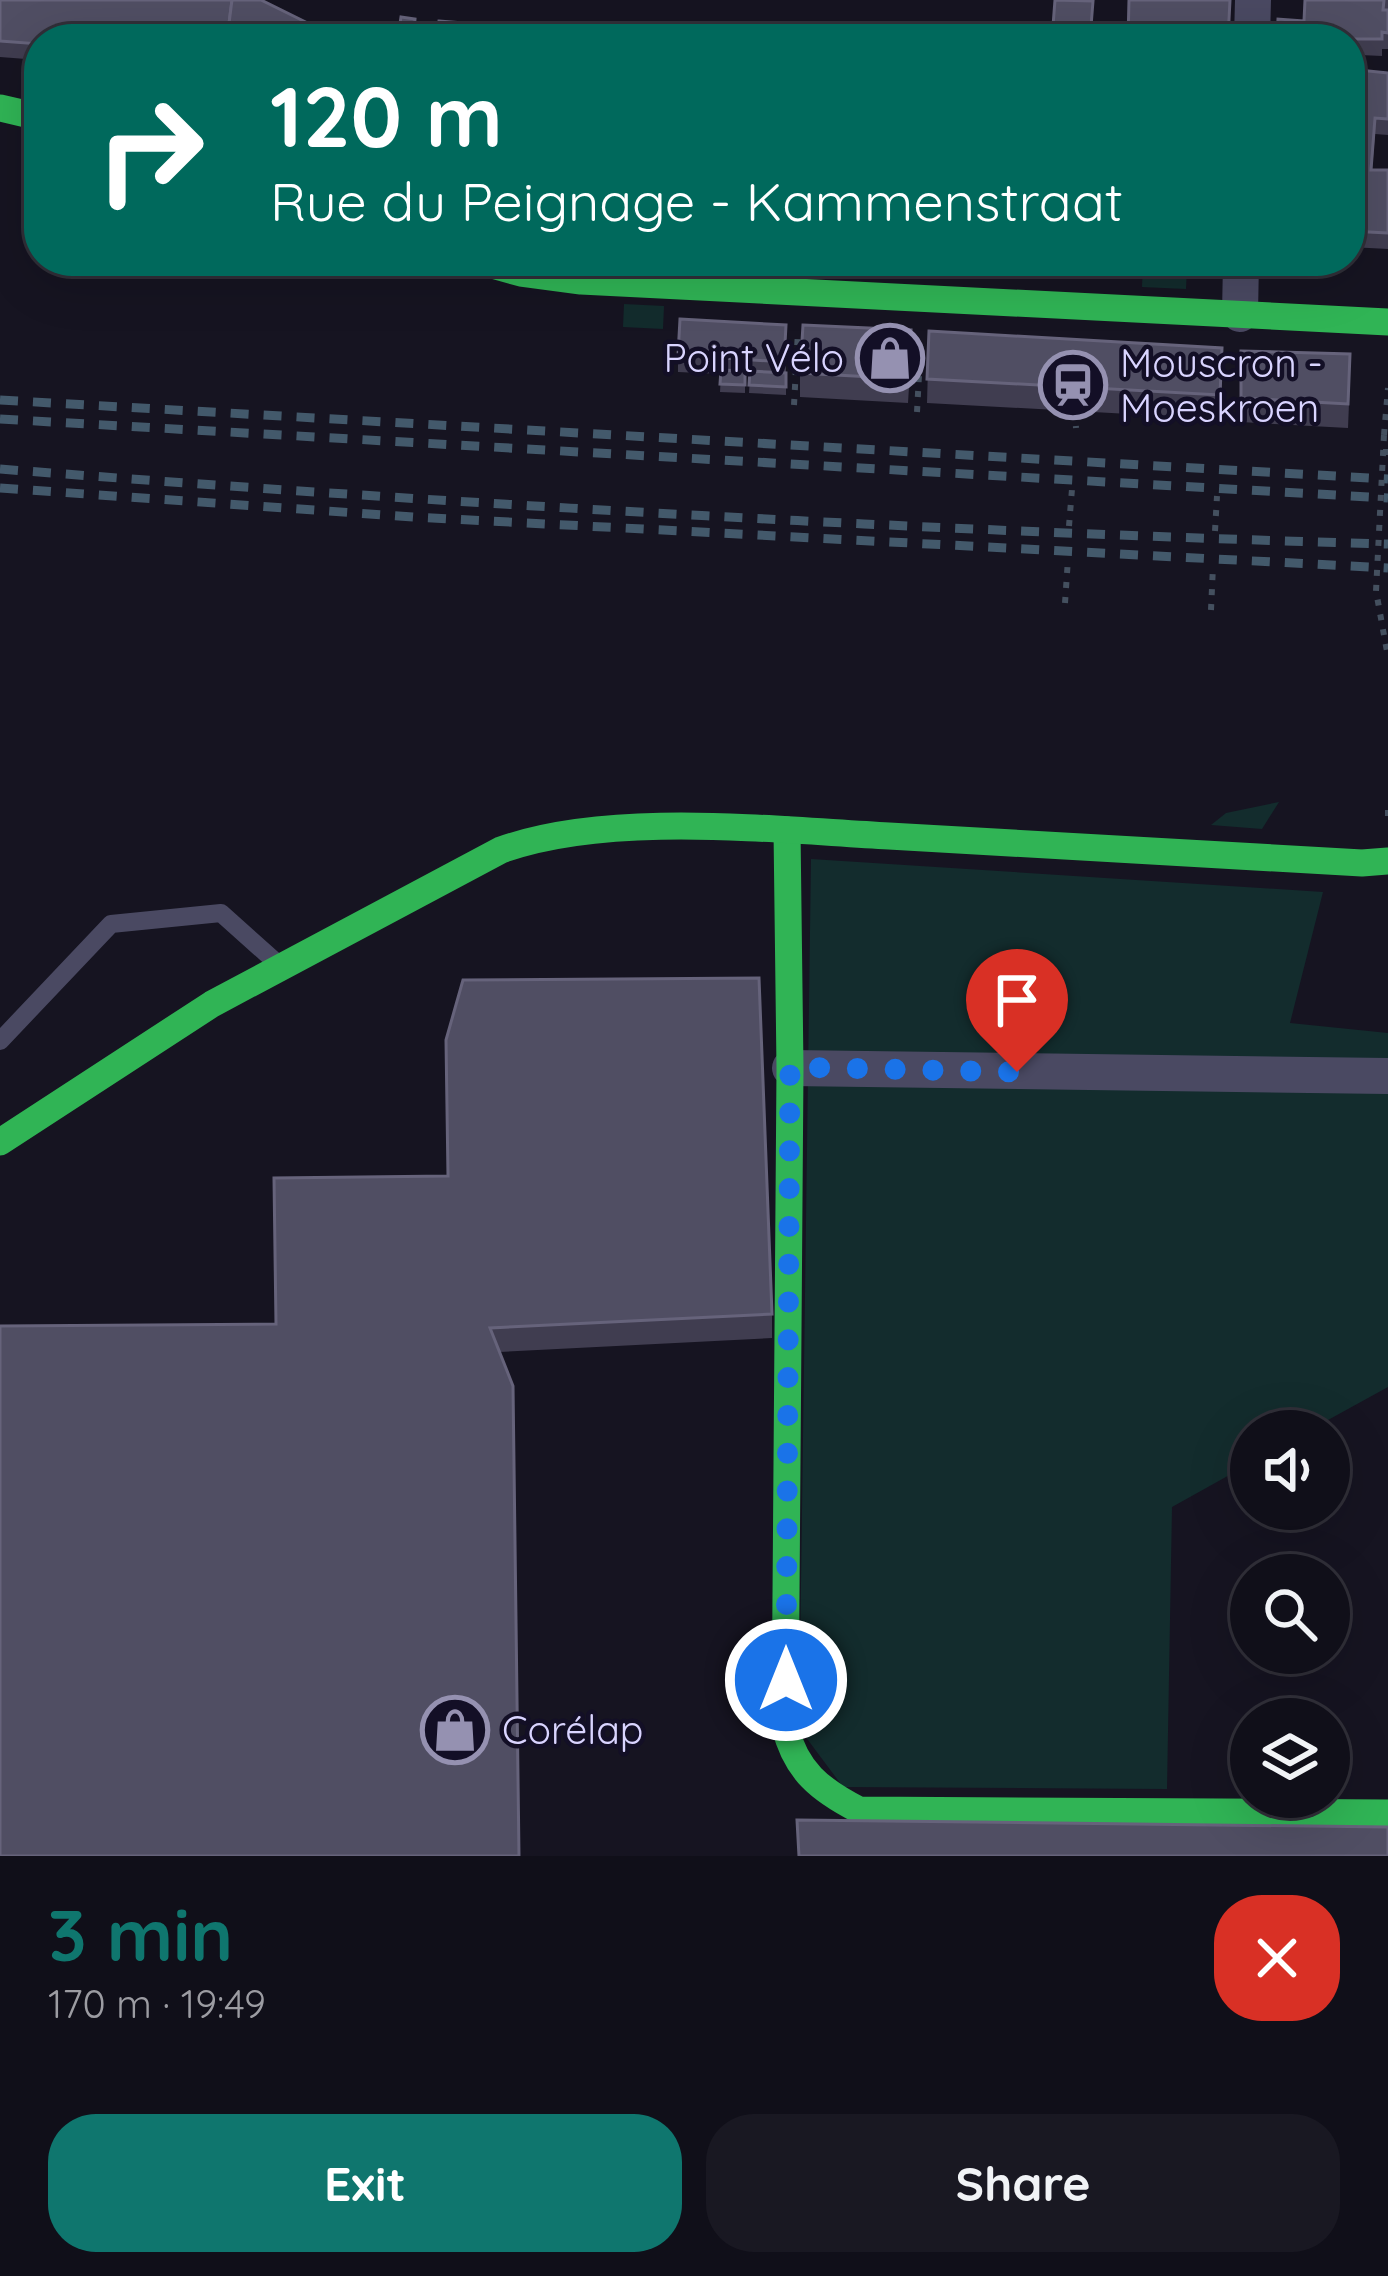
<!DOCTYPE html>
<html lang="en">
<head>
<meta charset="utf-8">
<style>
	body { margin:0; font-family:Quicksand,sans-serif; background:#191822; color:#f1f3f6; height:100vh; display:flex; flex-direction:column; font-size:45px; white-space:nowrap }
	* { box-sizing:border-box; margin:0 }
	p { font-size:39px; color:#9c9ca2 }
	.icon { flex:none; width:66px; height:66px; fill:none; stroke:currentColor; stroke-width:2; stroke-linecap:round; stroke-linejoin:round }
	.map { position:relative; height:1856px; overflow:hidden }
	.drawer { display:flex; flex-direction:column; background:#100f19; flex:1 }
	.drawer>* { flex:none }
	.guide { position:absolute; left:24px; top:24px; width:1341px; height:252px; border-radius:48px; box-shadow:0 12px 48px #0002,0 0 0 3px #302f38; background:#00695c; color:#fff; overflow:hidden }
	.tools { position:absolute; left:1230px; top:1410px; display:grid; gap:24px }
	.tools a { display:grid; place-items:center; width:120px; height:120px; border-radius:50%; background:#100f19; box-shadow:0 12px 48px #0002,0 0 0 3px #302f38; font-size:60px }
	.pin { position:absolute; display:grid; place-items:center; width:102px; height:102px; color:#fff; margin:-123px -51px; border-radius:50% 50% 50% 0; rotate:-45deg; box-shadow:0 0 12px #0007 }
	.pin .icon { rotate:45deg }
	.me { position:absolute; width:132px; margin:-66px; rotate:0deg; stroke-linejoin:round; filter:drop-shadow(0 0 9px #0008) }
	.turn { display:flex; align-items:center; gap:42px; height:252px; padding:0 48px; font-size:54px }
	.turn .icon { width:156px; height:156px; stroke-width:2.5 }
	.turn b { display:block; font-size:84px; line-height:102px }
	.round { display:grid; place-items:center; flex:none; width:126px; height:126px; border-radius:48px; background:#191822 }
	.overview { display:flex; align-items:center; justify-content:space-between; height:204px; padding:0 48px }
	h1 { font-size:72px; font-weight:700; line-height:90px; color:#0f766e }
	.primary-button { display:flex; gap:24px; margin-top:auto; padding:24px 48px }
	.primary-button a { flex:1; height:138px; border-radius:48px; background:#0f766e; color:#fff; font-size:48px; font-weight:700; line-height:138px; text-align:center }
	.primary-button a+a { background:#191822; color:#f1f3f6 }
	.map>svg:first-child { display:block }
</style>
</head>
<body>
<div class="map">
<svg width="1388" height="1856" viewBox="0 0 1388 1856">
	<rect width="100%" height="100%" fill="#161421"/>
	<g fill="#132c2d">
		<path d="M1143 265 1187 267 1186 289 1142 287Z"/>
		<path d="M624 304 664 306 663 329 623 327Z"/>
		<path d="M1279 802 1262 829 1211 825 1226 813Z"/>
		<path d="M811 859 1323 892 1290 1023 1388 1033V1387L1308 1431H1251V1463L1172 1507 1167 1789 843 1787 799 1728Z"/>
	</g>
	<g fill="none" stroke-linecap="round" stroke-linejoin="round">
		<g stroke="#44505f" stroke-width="6" stroke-dasharray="6 9" stroke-linecap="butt">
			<path d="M794 405 798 331"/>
			<path d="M1075 411 1076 428"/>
			<path d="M917 412 921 338"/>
			<path d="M1384 435 1388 388"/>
			<path d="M1383 452H1388"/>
			<path d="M1069 526 1072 489"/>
			<path d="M1215 531 1217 496"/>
			<path d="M1065 603 1068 559"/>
			<path d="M1211 610 1213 566"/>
			<path d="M1388 810V816"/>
		</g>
		<path stroke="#4a4962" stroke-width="18" d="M0 1041 111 924 221 913 278 964"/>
		<g stroke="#4a4962" stroke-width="36">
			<path d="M1252 39 1253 0"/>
			<path d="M1240 314 1241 261"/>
			<path d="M790 1068 1388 1076"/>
		</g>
		<g stroke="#30b455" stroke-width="27">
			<path d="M0 108 39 117"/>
			<path d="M478 261 521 273 581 281 1388 322"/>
			<path d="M787 830 790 1068 785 1727C796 1771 820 1790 859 1810L1388 1813"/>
			<path d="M0 1142 212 1004 501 850C610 811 773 830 889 836 1047 845 1204 854 1362 863L1388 861"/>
		</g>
		<g stroke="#43596b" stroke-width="9" stroke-dasharray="18 15" stroke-linecap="butt">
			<path d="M0 400 1388 479"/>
			<path d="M0 419 1388 498"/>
			<path d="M0 469C462 505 925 531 1388 544"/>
			<path d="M0 488 413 517 1388 568"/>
		</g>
		<path stroke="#44505f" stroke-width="6" stroke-dasharray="6 9" stroke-linecap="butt" d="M1384 435 1376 591 1388 657"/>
	</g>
	<g fill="#403d50">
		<path d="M0 0 39 39V60L0 57Z"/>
		<path d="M1305 0H1388V49H1382V56L1360 55 1359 70 1388 73V135L1375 134 1372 170H1388V249L1350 247V39L1304 21Z"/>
		<path d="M415 27 414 39 399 38V30Z"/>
		<path d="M929 331 1222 372 1220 419 927 403Z"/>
		<path d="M786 342V395L749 393 750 376H745V393L720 392 721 374 678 372V355Z"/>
		<path d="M911 355 908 403 800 397V373Z"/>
		<path d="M1350 378 1348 428 1241 422V398Z"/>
		<path d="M772 1314V1338L499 1352 276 1324Z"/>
	</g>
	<g fill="#504e63" stroke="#66637b" stroke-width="3">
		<path d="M0 0H232L227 39H39V44L0 41Z"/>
		<path d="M232 0H261L340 39H227Z"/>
		<path d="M1055 0 1093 1 1090 39H1052Z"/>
		<path d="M1129 0H1230L1228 39H1128Z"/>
		<path d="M1305 0H1384L1383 10H1388V33L1382 32V39H1277L1278 19 1304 21Z"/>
		<path d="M401 17 415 19 414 31 399 30Z"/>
		<path d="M439 21 465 23 463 39H438Z"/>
		<path d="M574 33 600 39H574Z"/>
		<path d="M1350 48 1360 49 1358 100 1350 99Z"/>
		<path d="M1359 70 1388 73V119L1375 118 1371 170H1388V233L1350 231V99L1358 100Z"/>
		<path d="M680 319 786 325 784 362 678 355Z"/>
		<path d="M803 325 911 330 908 379 800 373Z"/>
		<path d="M929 331 1222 348 1220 395 927 379Z"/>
		<path d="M1241 351 1350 354 1348 404 1241 398Z"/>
		<path d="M721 370 745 371V385L720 384Z"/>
		<path d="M750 371 786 373V387L749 385Z"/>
		<path d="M759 978 772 1314 490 1328 513 1386 519 1856H0V1326L276 1324 274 1178 448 1176 446 1040 463 980Z"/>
		<path d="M797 1820 1388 1827V1856H799Z"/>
	</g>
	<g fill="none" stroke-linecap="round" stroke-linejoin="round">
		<path stroke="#1a73e8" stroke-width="21" stroke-dasharray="0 37.8" d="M786 1680 790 1067 1017 1072"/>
	</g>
	<defs>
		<g id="shop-ring" transform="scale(3.45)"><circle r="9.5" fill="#130f26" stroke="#9591b1" stroke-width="1.5"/><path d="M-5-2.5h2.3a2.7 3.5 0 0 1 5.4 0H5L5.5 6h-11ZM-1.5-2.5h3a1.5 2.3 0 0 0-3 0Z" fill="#9591b1"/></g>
		<g id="station-ring" transform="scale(3.45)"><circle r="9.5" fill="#130f26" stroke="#9591b1" stroke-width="1.5"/><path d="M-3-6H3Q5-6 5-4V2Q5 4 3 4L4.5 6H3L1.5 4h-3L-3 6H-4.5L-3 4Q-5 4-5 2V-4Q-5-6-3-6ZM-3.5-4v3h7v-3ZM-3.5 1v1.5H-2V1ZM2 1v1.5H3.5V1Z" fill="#9591b1"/></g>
	</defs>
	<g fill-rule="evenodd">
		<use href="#shop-ring" x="890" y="358"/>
		<use href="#station-ring" x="1073" y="385"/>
		<use href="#shop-ring" x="455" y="1730"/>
	</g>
	<g text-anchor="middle" stroke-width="9" stroke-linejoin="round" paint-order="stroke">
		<g font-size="39" fill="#d9d4ff" stroke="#130f26" text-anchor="start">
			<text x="844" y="372" text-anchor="end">Point Vélo</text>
			<text x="1120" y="377">Mouscron -<tspan x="1120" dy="45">Moeskroen</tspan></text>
			<text x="502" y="1744">Corélap</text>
		</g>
	</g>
</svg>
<div class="tools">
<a><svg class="icon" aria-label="sound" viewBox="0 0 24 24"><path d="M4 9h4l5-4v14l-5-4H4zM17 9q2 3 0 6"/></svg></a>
<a><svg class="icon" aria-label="search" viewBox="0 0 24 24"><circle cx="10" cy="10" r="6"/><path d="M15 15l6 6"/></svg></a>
<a><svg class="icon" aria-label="layers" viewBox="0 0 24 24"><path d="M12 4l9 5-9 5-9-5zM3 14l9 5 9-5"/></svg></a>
</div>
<div class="pin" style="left:1017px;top:1072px;background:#d93025"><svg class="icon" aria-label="arrive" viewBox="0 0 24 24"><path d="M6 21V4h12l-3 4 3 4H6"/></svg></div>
<svg class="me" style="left:786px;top:1680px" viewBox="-20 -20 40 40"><circle r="17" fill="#1a73e8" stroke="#fff" stroke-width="3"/><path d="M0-11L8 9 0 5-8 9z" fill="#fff"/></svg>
<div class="guide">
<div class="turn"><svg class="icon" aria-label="right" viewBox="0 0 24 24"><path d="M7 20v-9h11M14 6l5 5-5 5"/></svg><div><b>120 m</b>Rue du Peignage - Kammenstraat</div></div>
</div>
</div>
<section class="drawer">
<div class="overview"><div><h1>3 min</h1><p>170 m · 19:49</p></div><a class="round" style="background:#d93025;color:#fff"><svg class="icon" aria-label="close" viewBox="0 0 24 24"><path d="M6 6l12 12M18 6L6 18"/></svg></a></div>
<div class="primary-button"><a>Exit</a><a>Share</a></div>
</section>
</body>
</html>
